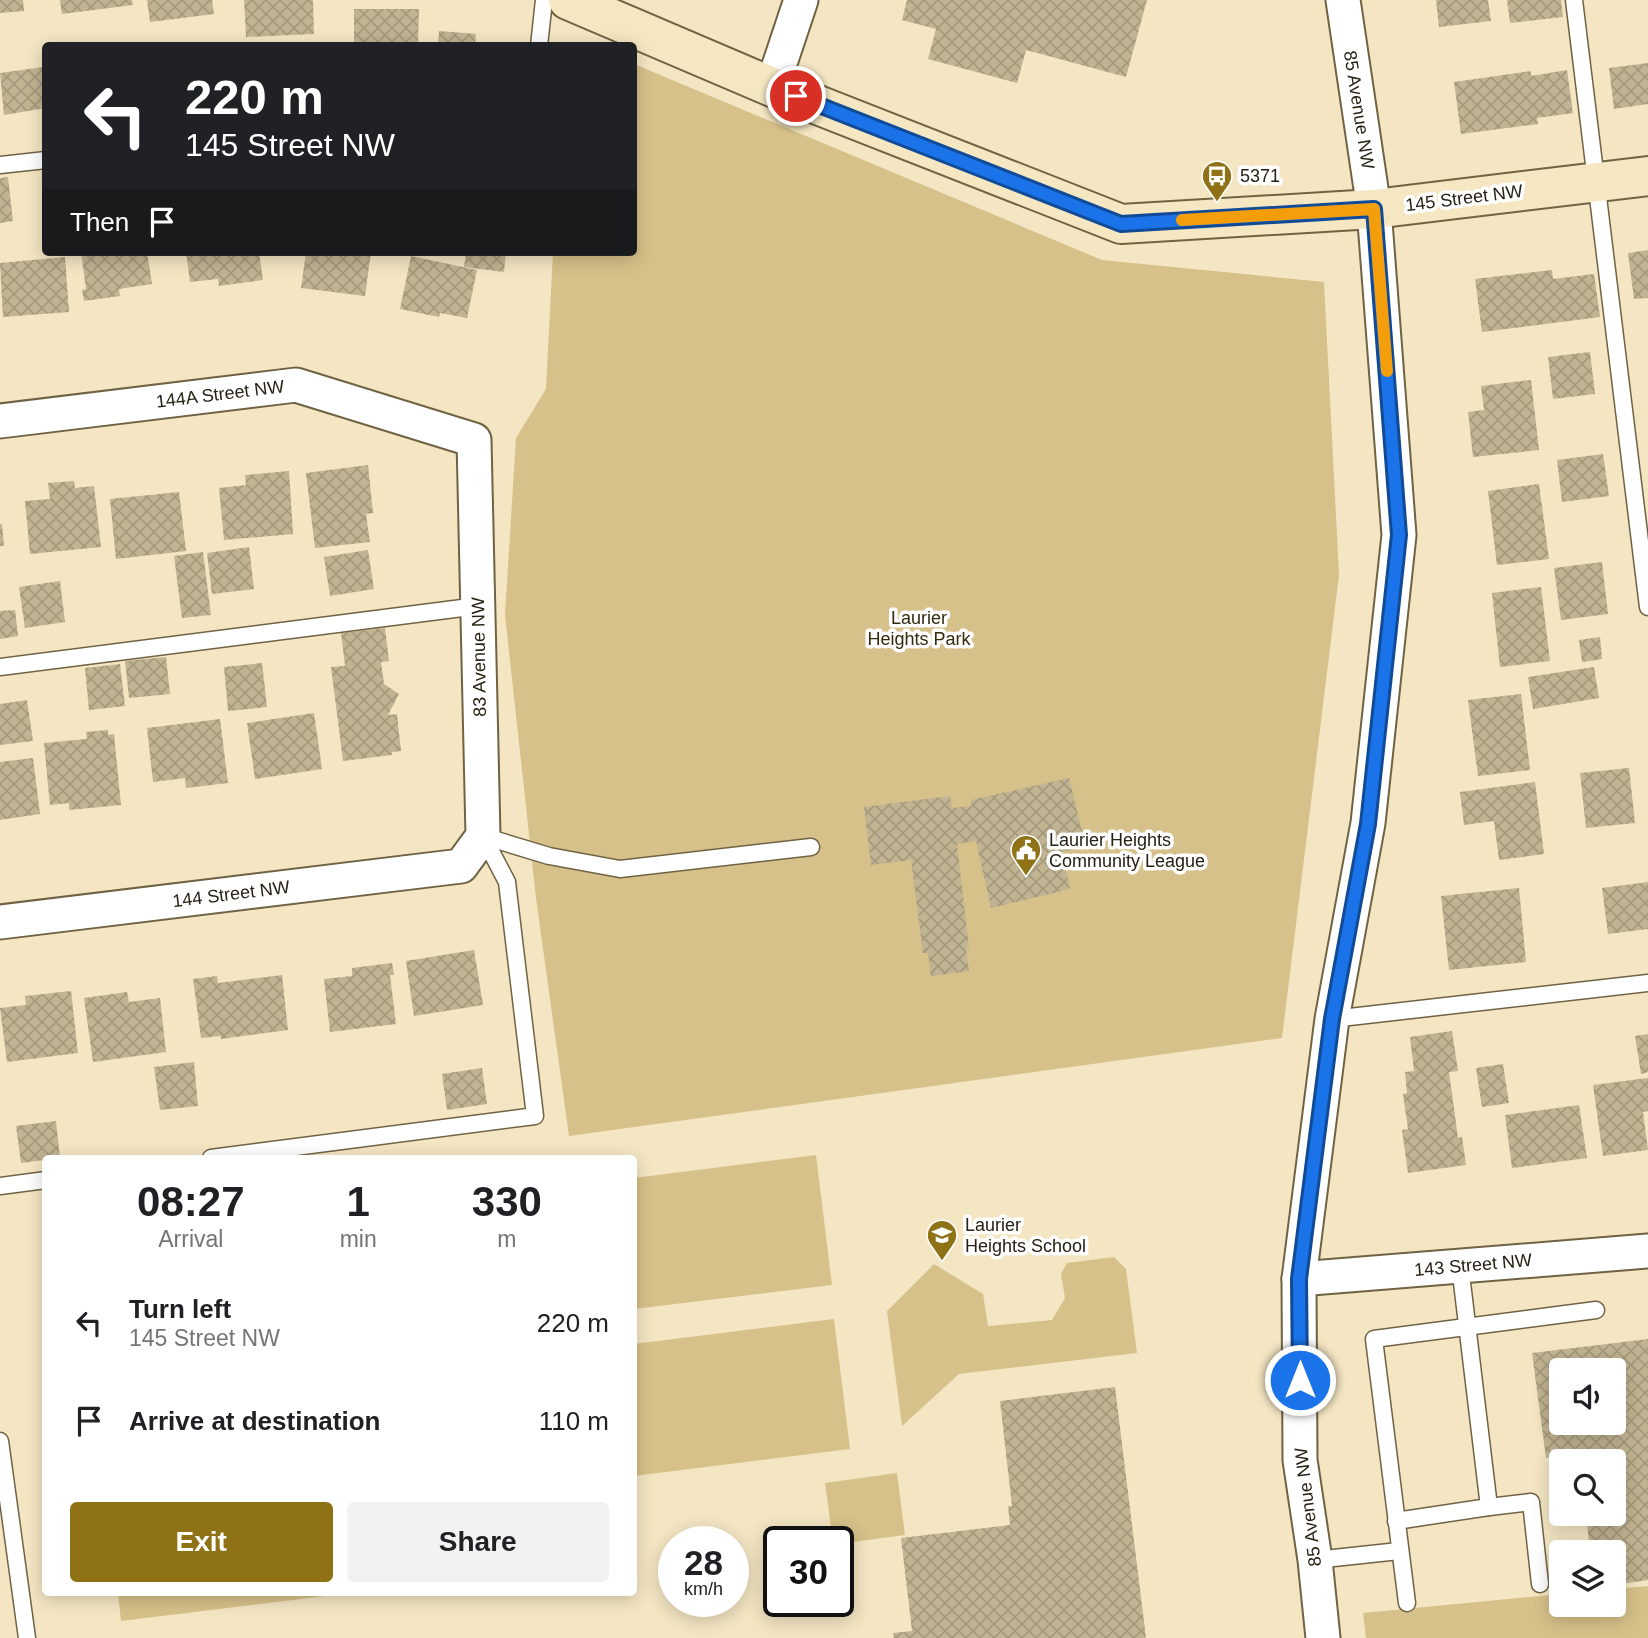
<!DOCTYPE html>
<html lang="en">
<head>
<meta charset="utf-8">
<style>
	body { margin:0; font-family:Arial,sans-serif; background:#f2f2f2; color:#202124; height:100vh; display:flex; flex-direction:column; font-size:26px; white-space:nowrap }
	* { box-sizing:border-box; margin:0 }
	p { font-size:23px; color:#757577 }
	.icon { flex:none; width:38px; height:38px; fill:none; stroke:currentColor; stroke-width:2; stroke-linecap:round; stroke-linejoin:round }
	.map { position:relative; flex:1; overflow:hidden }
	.details { position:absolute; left:42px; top:1155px; width:595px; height:441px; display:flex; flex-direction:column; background:#fff; border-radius:7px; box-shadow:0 4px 18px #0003 }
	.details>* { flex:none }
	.top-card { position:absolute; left:42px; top:42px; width:595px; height:214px; border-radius:7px; box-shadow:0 4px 18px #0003; background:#202124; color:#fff; overflow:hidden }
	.tools { position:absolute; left:1549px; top:1358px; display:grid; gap:14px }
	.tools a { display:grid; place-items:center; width:77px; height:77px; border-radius:7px; background:#fff; box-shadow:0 4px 18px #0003; font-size:35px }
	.speed { position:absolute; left:658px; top:1526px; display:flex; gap:14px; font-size:35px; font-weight:700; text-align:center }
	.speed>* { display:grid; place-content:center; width:91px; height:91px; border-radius:50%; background:#fff; box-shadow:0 4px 18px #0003; line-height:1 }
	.speed small { font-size:18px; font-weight:400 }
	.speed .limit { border:4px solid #111; border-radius:10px; background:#fff; color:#111 }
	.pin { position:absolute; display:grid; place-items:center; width:60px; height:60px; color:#fff; margin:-30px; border:4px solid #fff; border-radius:50%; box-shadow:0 2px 7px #0007 }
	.me { position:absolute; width:77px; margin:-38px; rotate:0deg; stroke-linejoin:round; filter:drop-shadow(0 0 5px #0008) }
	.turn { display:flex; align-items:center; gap:24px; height:147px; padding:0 28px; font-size:32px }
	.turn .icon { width:91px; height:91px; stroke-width:2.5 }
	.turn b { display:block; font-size:49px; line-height:60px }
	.then { display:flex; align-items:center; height:66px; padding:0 28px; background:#0003; gap:14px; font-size:26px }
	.eta { display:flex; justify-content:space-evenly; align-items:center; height:119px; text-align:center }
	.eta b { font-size:42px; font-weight:700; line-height:49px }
	.primary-button { display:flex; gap:14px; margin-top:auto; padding:14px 28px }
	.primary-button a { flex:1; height:80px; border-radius:7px; background:#8f7116; color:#fff; font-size:28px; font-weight:700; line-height:80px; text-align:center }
	.primary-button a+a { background:#f2f2f2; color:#202124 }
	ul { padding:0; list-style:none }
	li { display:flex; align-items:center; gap:21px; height:98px; padding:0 28px }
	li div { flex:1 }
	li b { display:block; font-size:26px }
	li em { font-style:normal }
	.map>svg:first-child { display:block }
</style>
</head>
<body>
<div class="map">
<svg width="1648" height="1638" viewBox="0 0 1648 1638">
	<defs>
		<pattern id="building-cross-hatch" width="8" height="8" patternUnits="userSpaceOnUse" patternTransform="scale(1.75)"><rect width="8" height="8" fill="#c1b492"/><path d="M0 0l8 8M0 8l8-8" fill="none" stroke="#a69a7d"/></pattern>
	</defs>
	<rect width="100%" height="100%" fill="#f4e6c3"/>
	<g fill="#d7c18a">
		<path d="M634 64 1102 260 1324 282 1339 575 1282 1038 569 1136 536 898 505 615 516 438 546 389 553 252H634Z"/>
		<path d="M816 1155 832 1285 634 1309V1178Z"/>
		<path d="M1114 1257 1126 1269 1137 1353 959 1374 902 1426 887 1311 934 1264 983 1294 988 1326 1052 1320 1065 1298 1061 1274 1067 1263Z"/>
		<path d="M834 1319 850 1449 634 1476V1344Z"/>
		<path d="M897 1473 905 1535 838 1544V1542H833L825 1483Z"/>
		<path d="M1648 1586V1638H1366L1363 1613 1561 1594V1605H1614V1589Z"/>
		<path d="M333 1592V1595L121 1621 118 1593Z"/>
	</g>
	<g fill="url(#building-cross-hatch)" fill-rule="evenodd">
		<path d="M0 0H23L24 11 0 13Z"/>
		<path d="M60 0H132L133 5 62 14Z"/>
		<path d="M147 0H212L214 14 150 22Z"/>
		<path d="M244 0H313L314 34 246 37Z"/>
		<path d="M907 0H1147L1126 77 1026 50 1017 83 928 59 936 29 902 20Z"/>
		<path d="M1436 0H1488L1491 21 1439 27Z"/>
		<path d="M1507 0H1561L1563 17 1510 23Z"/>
		<path d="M354 9H419L418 46H354Z"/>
		<path d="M439 31 476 34 475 46H438Z"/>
		<path d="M1648 63V104L1614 109 1609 68Z"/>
		<path d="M43 67 46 108 4 115 0 73Z"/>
		<path d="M1567 70 1573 113 1537 118 1538 124 1461 134 1454 82 1531 71V76Z"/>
		<path d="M8 177 13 221 0 223V178Z"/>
		<path d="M1648 250V298L1634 299 1628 253Z"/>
		<path d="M81 252H147L152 284 119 289 120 296 84 301 82 290 86 289Z"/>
		<path d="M186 252H259L263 280 219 286 218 279 190 282Z"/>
		<path d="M306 252H371L365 296 301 288Z"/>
		<path d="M466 252H506L504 272 464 267Z"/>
		<path d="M411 256 477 270 467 318 440 313 439 317 400 309Z"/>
		<path d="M65 257 69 312 3 317 0 263Z"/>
		<path d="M1552 270 1553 279 1594 274 1600 317 1482 332 1475 279Z"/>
		<path d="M1590 352 1595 394 1553 399 1548 357Z"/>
		<path d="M1531 380 1539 450 1473 457 1468 412 1484 410 1481 386Z"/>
		<path d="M1603 454 1609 496 1562 502 1557 460Z"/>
		<path d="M368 465 373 513 366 514 370 542 315 548 306 473Z"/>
		<path d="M289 471 293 534 224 540 219 488 246 485 245 475Z"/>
		<path d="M74 481 75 488 94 486 101 547 30 554 25 501 50 499 48 483Z"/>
		<path d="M1539 484 1549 559 1497 565 1488 491Z"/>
		<path d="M179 492 186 551 116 559 110 499Z"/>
		<path d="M0 524H2L4 546H0Z"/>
		<path d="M249 547 254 589 212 594 207 553Z"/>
		<path d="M368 550 374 589 330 596 324 557Z"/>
		<path d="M203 552 211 615 182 618 174 556Z"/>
		<path d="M1602 562 1608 614 1561 620 1554 568Z"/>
		<path d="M60 581 65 622 25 628 19 587Z"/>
		<path d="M1541 587 1550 661 1500 667 1492 593Z"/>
		<path d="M15 610 18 636 0 639V611Z"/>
		<path d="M385 628 389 661 381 662 384 684 399 694 388 715 397 714 401 751 392 752V755L343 761 331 667 345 666 341 633Z"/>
		<path d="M1600 637 1602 659 1582 662 1579 640Z"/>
		<path d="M166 657 170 694 129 698 125 661Z"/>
		<path d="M262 663 267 707 228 711 224 667Z"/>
		<path d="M120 664 125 706 89 710 85 668Z"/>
		<path d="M1594 667 1599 698 1533 709 1528 677Z"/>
		<path d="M1521 694 1530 770 1478 776 1468 700Z"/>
		<path d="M27 700 33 741 0 745V704Z"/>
		<path d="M314 713 322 769 255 779 247 723Z"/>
		<path d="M220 719 228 783 186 788 185 778 153 782 147 728Z"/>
		<path d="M108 730V735L114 734 121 805 69 810V803L50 805 44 743 87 739 86 732Z"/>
		<path d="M33 758 40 814 0 820V762Z"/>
		<path d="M1629 768 1635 823 1586 828 1580 773Z"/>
		<path d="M1069 778 1086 847 1062 852 1070 889 991 908 976 841 957 844 969 948H966L969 971 931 976 928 953H923L911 860 871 865 864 807 950 796 952 808 972 806 971 800Z"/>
		<path d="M1535 782 1544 854 1499 860 1494 821 1464 825 1460 792Z"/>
		<path d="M1648 882V929L1608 934 1602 888Z"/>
		<path d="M1519 888 1526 962 1449 970 1441 896Z"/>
		<path d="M474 950 483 1005 414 1016 406 961Z"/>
		<path d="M392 963 394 975H390L396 1024 330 1032 324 979 352 976V968Z"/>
		<path d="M282 975 288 1030 221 1039V1036L201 1038 193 979 217 976 218 983Z"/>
		<path d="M71 991 78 1053 7 1062 0 1008 26 1005 25 996Z"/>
		<path d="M127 992 129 1002 160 998 166 1052 93 1062 84 998Z"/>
		<path d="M1452 1031 1458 1071 1449 1072 1458 1138 1462 1137 1466 1165 1408 1173 1402 1130 1408 1129 1403 1094 1407 1093 1405 1072 1414 1071 1410 1037Z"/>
		<path d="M1648 1034V1072L1641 1074 1635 1036Z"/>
		<path d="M194 1062 198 1106 160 1110 154 1067Z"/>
		<path d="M1503 1064 1509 1103 1482 1107 1476 1068Z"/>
		<path d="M482 1068 487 1104 447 1110 442 1074Z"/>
		<path d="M1648 1078V1111L1643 1112 1648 1150 1603 1156 1593 1085Z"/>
		<path d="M1579 1105 1587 1158 1512 1168 1505 1115Z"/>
		<path d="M56 1121 60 1158 21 1163 16 1126Z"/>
		<path d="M1648 1339V1580L1614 1585V1552H1590L1586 1514H1614V1461H1579L1578 1454 1546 1458 1532 1353ZM1561 1370H1614V1423H1561Z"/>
		<path d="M1115 1387 1146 1638H894L893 1633 912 1631 901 1538 1010 1525 1008 1506H1012L1000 1401Z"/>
	</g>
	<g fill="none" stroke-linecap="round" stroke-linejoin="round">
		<g stroke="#6f6343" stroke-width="19">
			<g id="lane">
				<path d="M1574 0 1648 607"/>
				<path d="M539 46 544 0"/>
				<path d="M0 165 46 160"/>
				<path d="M0 667 478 606"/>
				<path d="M483 836 549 856 620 869 811 847"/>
				<path d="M1332 1019 1648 983"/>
				<path d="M211 1158 535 1116 507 882 483 836"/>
				<path d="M0 1186 46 1180"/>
				<path d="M0 1441 27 1638"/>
				<path d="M1489 1507 1531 1502 1540 1584"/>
				<path d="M1396 1521 1489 1507 1460 1266"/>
				<path d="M1315 1560 1399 1551"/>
				<path d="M1407 1603 1374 1339 1596 1310"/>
			</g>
		</g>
		<g stroke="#6f6343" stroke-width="37">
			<g id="street">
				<path d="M772 87 801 0"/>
				<path d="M0 421 296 385 474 440 483 836 461 866 0 922"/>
				<path d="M1299 1279 1648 1251"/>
				<path d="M1323 1638 1315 1560 1300 1460 1299 1279 1332 1019 1368 823 1399 535 1374 209 1343 0"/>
			</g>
		</g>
		<g stroke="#6f6343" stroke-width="42">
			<path id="secondary" d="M568 0 772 87 1121 224 1374 209 1648 176"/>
		</g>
		<use href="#lane" stroke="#fff" stroke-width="16"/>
		<use href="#street" stroke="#fff" stroke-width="33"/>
		<use href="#secondary" stroke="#f4e7c1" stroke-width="38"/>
	</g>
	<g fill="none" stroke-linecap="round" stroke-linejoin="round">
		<g stroke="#114b97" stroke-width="18">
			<path id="route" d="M796 96 1121 224 1374 209 1399 535 1368 824 1332 1019 1299 1279 1300 1380"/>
		</g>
		<use href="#route" stroke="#1a73e8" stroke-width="12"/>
		<path stroke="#f59e0b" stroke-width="12" d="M1182 220 1374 209 1387 371"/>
	</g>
	<defs>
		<g id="bus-pin" transform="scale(1.575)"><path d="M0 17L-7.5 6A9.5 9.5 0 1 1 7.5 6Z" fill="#8f7116" stroke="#fff"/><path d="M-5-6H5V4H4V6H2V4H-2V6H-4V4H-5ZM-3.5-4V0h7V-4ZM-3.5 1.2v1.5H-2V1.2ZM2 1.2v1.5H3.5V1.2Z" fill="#fff"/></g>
		<g id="civic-pin" transform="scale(1.575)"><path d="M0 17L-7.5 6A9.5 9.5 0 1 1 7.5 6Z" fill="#8f7116" stroke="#fff"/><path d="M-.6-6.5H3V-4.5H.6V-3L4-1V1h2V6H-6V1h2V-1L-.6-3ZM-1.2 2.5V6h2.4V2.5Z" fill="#fff"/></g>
		<g id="school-pin" transform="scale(1.575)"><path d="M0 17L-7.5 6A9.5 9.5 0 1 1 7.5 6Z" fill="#8f7116" stroke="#fff"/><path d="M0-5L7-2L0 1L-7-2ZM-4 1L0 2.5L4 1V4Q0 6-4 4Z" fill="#fff"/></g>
	</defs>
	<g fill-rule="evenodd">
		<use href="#bus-pin" x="1217" y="176"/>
		<use href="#civic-pin" x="1026" y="850"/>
		<use href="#school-pin" x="942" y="1235"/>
	</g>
	<g text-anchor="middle" stroke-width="7" stroke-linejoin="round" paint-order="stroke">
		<g font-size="18" fill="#262114" stroke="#fff">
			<text transform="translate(1359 110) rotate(81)" y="6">85 Avenue NW</text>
			<text transform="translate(1464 198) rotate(-7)" y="6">145 Street NW</text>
			<text transform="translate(220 394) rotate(-7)" y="6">144A Street NW</text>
			<text transform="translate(479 657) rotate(-91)" y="6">83 Avenue NW</text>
			<text transform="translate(231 894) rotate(-7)" y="6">144 Street NW</text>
			<text transform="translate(1473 1265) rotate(-5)" y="6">143 Street NW</text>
			<text transform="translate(1308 1507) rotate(-97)" y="6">85 Avenue NW</text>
		</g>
		<g font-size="18" fill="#262114" stroke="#fff" text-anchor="start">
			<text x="1240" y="182">5371</text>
			<text x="1049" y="846">Laurier Heights<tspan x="1049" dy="21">Community League</tspan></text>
			<text x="965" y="1231">Laurier<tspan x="965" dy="21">Heights School</tspan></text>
		</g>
		<g font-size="18" fill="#34290b" stroke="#fff">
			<text x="919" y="624">Laurier<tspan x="919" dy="21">Heights Park</tspan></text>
		</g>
	</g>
</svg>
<div class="tools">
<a><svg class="icon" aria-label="sound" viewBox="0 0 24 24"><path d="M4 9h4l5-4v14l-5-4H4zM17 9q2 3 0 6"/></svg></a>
<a><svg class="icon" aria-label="search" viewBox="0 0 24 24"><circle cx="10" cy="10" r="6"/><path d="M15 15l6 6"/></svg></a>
<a><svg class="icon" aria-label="layers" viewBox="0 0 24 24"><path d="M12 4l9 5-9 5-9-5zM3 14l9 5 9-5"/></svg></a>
</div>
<div class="speed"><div>28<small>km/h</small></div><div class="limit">30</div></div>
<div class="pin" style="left:796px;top:96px;background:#d93025"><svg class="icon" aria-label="arrive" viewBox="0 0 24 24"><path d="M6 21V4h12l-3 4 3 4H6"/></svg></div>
<svg class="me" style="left:1300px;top:1380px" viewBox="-20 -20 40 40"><circle r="17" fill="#1a73e8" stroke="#fff" stroke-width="3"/><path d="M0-11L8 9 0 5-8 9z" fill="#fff"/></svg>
<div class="top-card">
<div class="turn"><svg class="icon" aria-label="left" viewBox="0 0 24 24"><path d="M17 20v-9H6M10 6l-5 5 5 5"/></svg><div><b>220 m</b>145 Street NW</div></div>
<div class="then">Then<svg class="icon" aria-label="arrive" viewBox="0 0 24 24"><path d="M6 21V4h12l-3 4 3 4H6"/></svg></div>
</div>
<section class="details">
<div class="eta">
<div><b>08:27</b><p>Arrival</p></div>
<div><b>1</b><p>min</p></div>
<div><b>330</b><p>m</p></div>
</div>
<ul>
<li><svg class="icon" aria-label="left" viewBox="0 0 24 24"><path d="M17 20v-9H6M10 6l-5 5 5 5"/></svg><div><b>Turn left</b><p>145 Street NW</p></div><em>220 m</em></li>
<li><svg class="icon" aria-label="arrive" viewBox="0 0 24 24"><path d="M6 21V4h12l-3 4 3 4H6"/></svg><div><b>Arrive at destination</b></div><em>110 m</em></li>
</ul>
<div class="primary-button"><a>Exit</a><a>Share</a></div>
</section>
</div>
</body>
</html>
